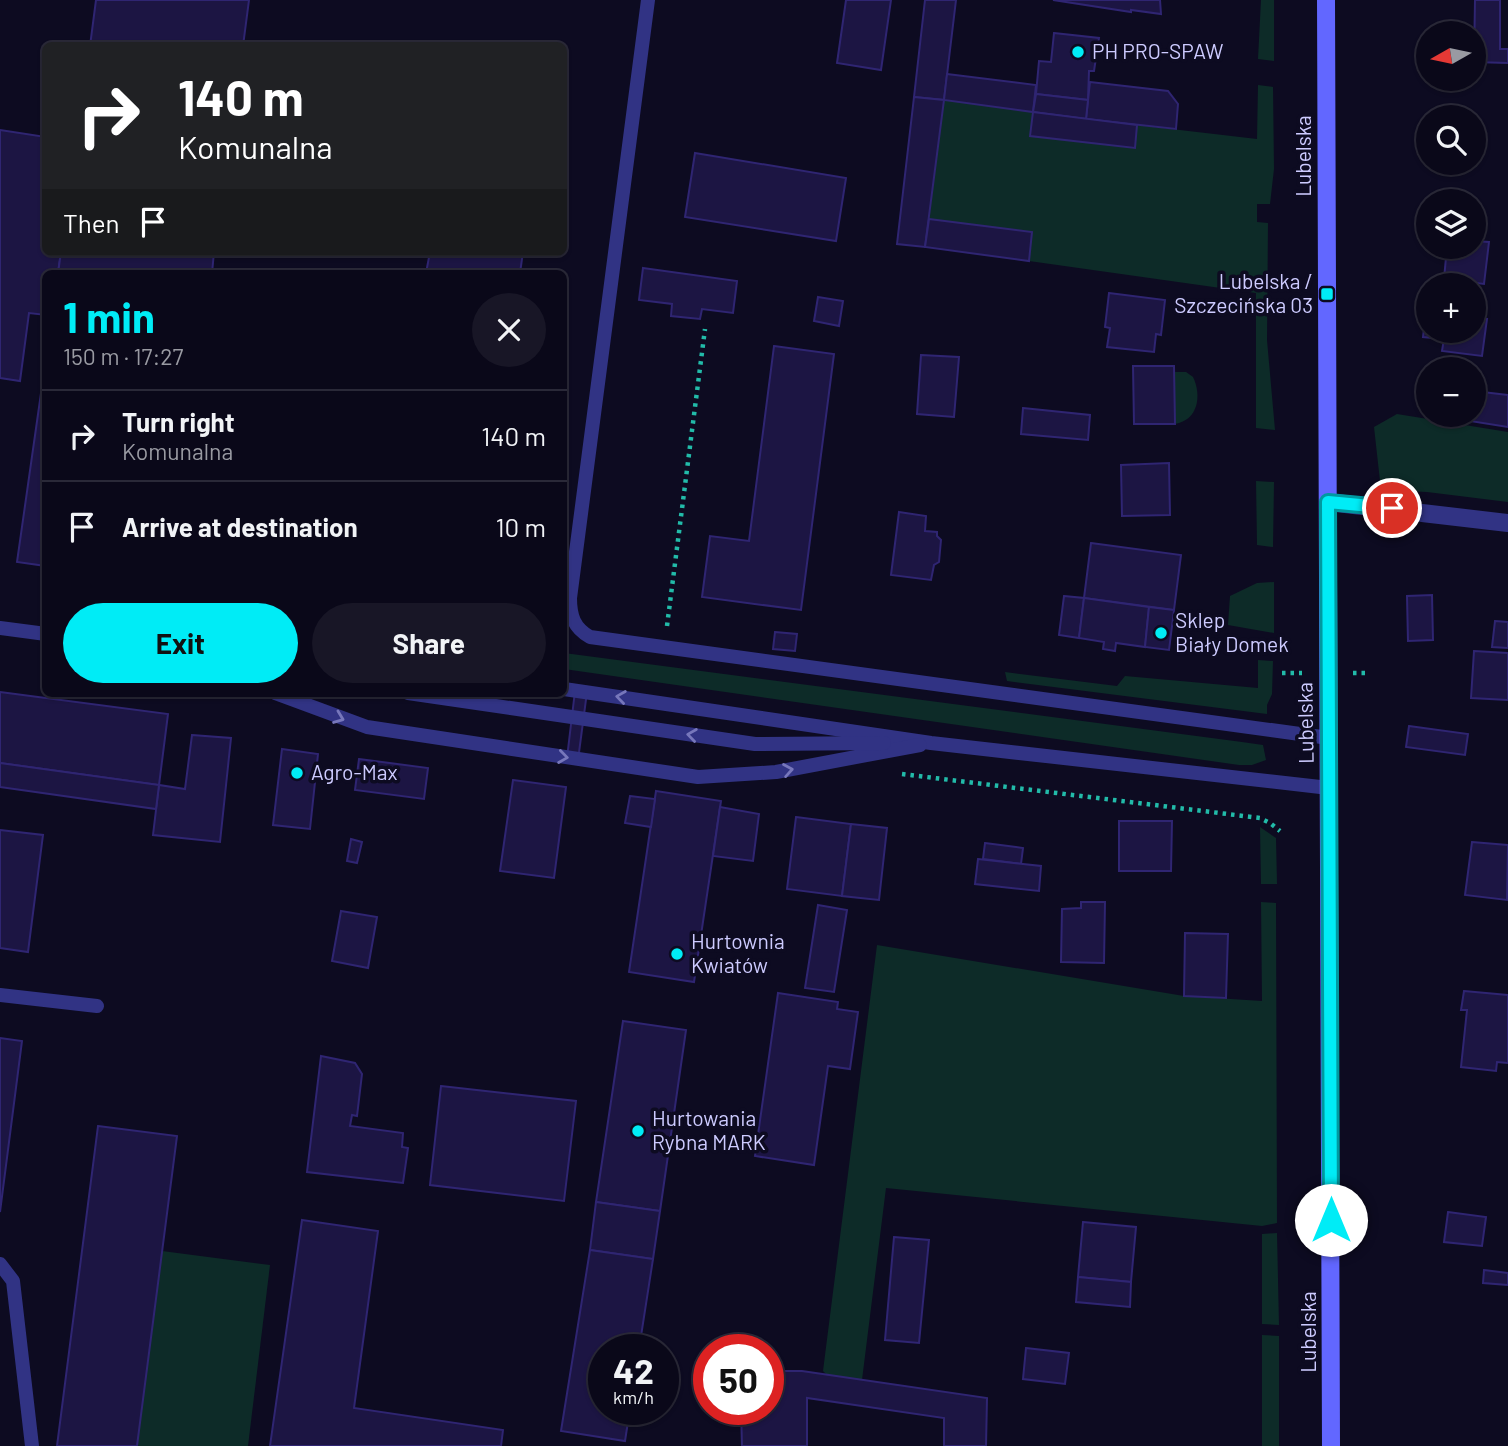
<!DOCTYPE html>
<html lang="en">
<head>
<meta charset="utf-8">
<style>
	body { margin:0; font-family:Barlow,sans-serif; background:#181626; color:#f1f3f6; height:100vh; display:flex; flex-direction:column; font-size:26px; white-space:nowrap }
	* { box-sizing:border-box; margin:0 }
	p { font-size:23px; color:#999aa2 }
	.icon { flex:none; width:38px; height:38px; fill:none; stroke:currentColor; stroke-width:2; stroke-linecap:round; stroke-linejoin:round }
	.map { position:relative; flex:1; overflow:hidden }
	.sheet { position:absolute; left:42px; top:270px; width:525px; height:427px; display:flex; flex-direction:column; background:#0a0819; border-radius:10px; box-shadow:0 2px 5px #0004,0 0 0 2px #2a2938 }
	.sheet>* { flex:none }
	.guide { position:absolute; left:42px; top:42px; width:525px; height:214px; border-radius:10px; box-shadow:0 2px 5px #0004,0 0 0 2px #2a2938; background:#202124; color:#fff; overflow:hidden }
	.needle { width:46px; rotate:261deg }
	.tools { position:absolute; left:1416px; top:21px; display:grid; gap:14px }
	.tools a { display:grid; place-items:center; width:70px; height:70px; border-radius:50%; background:#0a0819; box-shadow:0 2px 5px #0004,0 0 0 2px #2a2938; font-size:35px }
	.speed { position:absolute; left:588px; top:1334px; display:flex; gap:14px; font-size:35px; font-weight:700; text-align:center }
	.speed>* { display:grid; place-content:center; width:91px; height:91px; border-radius:50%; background:#0a0819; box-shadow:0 2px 5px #0004,0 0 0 2px #2a2938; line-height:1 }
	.speed small { font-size:18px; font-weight:400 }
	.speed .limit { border:10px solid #d22; background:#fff; color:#111 }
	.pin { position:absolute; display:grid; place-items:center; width:60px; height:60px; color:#fff; margin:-30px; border:4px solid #fff; border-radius:50%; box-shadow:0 2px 7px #0007 }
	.me { position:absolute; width:77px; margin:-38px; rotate:0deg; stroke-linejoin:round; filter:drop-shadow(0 0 5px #0008) }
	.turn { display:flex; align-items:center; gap:24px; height:147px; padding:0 21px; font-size:32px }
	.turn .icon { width:91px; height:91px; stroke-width:2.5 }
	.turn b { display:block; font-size:49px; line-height:60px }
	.then { display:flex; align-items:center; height:66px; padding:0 21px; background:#0003; gap:14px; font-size:26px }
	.round { display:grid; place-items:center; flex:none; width:74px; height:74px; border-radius:37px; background:#181626 }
	.head { display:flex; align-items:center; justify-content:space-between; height:119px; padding:0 21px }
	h1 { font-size:42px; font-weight:700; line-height:52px; color:#00ecf6 }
	.cta { display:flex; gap:14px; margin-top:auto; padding:14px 21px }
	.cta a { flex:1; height:80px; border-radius:42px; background:#00ecf6; color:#111; font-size:28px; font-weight:700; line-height:80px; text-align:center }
	.cta a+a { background:#181626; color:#f1f3f6 }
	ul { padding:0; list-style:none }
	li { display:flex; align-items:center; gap:21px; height:91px; padding:0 21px; border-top:2px solid #2a2938 }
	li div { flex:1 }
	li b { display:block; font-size:26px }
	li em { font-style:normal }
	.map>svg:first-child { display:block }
</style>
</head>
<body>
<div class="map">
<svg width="1508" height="1446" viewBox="0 0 1508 1446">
	<rect width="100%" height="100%" fill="#0d0b21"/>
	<g fill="#0d2b28">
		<path d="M1261 0H1274V61L1258 59Z"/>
		<path d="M1258 85 1273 87 1274 169 1270 204H1257V222L1268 223 1267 340 1275 430 1256 428V293L1029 261 1032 232 929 219 944 100 1033 112 1031 136 1135 148 1137 125 1257 139Z"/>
		<path d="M1174 372H1186L1193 377C1202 396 1198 420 1175 424Z"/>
		<path d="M1397 414 1508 432V502L1427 492 1381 490 1374 427Z"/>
		<path d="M1256 481 1274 482 1273 547 1257 545Z"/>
		<path d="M1274 582V633L1228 625 1230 596 1257 583Z"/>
		<path d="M564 653 1242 742 1263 745 1266 760 1252 765H1239L564 669Z"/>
		<path d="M1258 660 1273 661 1272 694 1267 705V714L1007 681 1005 672 1117 686 1125 676 1258 688Z"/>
		<path d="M1260 827 1276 838 1277 884H1261Z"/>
		<path d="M1261 902 1276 903 1277 1223 1262 1226 886 1188 862 1380 827 1375 823 1371 877 945 1184 996 1262 1001Z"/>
		<path d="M1277 1233 1279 1325 1262 1324V1234Z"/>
		<path d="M162 1251 270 1265 248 1446H137Z"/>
		<path d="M1262 1335 1279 1336V1446H1262Z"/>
	</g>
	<g fill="#1c1543" stroke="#2f2572" stroke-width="2">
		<path d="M96 0H249L243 46H90Z"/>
		<path d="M846 0H891L881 70 837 63Z"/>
		<path d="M925 0H956L944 100 914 97Z"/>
		<path d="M1053 0H1160L1161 14 1131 10V12Z"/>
		<path d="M1475 0H1500V49H1508V63L1474 62Z"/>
		<path d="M1054 33 1099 38 1094 71H1089L1088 100 1036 94 1039 61 1051 62Z"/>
		<path d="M947 74 1036 85 1033 112 944 100Z"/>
		<path d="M1090 82 1168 91 1178 104 1176 129 1086 119Z"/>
		<path d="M1036 94 1088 100 1086 119 1033 112Z"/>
		<path d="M914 97 944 100 925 247 897 244Z"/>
		<path d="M1033 112 1137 125 1135 148 1030 136Z"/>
		<path d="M0 130 46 137V252H61L58 273H46V315L29 313 20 381 0 378Z"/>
		<path d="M695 153 846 178 836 241 685 217Z"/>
		<path d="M929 219 1032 232 1029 261 925 247Z"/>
		<path d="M1474 241 1489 242 1484 284 1444 279 1447 247H1474Z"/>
		<path d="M61 252H214L212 273H58Z"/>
		<path d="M430 252H523L520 273H426Z"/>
		<path d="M643 268 737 281 733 313 702 309 700 319 671 316 672 304 639 300Z"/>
		<path d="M1109 293 1165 300 1161 335 1156 334 1154 352 1107 347 1110 328 1105 327Z"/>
		<path d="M818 297 843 301 839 326 814 321Z"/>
		<path d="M1426 312H1428V331H1474V318L1487 319 1482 356 1442 351 1444 339 1423 337Z"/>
		<path d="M774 346 834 354 801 610 702 597 710 536 749 541Z"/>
		<path d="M921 355 959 357 954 417 917 414Z"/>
		<path d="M46 358V566L17 562Z"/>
		<path d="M1133 366H1174L1175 424H1134Z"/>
		<path d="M1474 391 1508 395V427L1470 421 1471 415H1474Z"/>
		<path d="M1023 408 1090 415 1088 440 1021 434Z"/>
		<path d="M1169 463 1170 515 1122 516 1121 465Z"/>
		<path d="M899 512 926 516 925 531 937 532V536L941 540 939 562 934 565 931 580 891 575Z"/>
		<path d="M1091 543 1181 555 1174 610 1084 598Z"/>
		<path d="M1432 595 1433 640 1408 641 1407 596Z"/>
		<path d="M1064 596 1084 598 1079 638 1059 635Z"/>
		<path d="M1084 598 1149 607 1145 647 1116 643 1115 651 1103 649 1104 642 1079 638Z"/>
		<path d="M1149 607 1174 610 1169 650 1145 647Z"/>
		<path d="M1495 621 1508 622V648L1492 647Z"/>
		<path d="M775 632 797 634 795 651 773 649Z"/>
		<path d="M1474 651 1508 653V700L1471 698Z"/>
		<path d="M575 691 587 692 578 760 567 758Z"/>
		<path d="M0 692 168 714 159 785 0 763Z"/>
		<path d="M1409 726 1468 734 1465 755 1406 747Z"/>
		<path d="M192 735 231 738 220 842 153 835 159 785 185 789Z"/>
		<path d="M282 749 318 754 310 829 273 825Z"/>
		<path d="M359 759 428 768 424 799 355 790Z"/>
		<path d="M0 763 159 785 156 809 0 787Z"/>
		<path d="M513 780 566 787 554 878 500 871Z"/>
		<path d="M656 791 721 801 694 982 629 972Z"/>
		<path d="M630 796 655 799 651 827 625 823Z"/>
		<path d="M720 807 759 814 753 861 713 856Z"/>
		<path d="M796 817 851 824 842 896 787 889Z"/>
		<path d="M1119 821H1172L1171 871H1119Z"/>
		<path d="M851 824 887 828 879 900 842 896Z"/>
		<path d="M0 830 43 835 28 952 0 948Z"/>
		<path d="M351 839 362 842 357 863 347 861Z"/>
		<path d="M1472 842 1508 845 1507 900 1465 895Z"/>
		<path d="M985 843 1023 848 1021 864 983 859Z"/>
		<path d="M978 859 1041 866 1039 891 975 884Z"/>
		<path d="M1081 902H1105L1104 963 1061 962 1062 909 1081 908Z"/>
		<path d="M818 905 847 910 834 992 805 988Z"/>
		<path d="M341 911 377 917 368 968 332 961Z"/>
		<path d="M1185 933 1228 934 1226 998 1184 996Z"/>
		<path d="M1464 991 1508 995V1063L1497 1062 1496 1071 1461 1067 1467 1010H1461Z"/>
		<path d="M778 993 838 1002 837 1009 858 1012 850 1069 828 1066 814 1165 755 1156Z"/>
		<path d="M623 1021 686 1030 660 1211 596 1202Z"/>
		<path d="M0 1038 22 1041 0 1212Z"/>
		<path d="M321 1056 355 1063 362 1074 357 1116 352 1115 350 1126 403 1133 402 1147 408 1148 403 1183 307 1172Z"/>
		<path d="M441 1086 576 1101 564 1201 430 1185Z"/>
		<path d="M98 1126 177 1136 137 1446H57Z"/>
		<path d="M596 1202 660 1211 653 1259 590 1250Z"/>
		<path d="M1448 1212 1486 1217 1482 1246 1444 1242Z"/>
		<path d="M302 1220 378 1231 354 1408 503 1430 501 1446H270Z"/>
		<path d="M1083 1222 1136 1227 1131 1282 1078 1277Z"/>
		<path d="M894 1237 929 1240 919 1343 885 1340Z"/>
		<path d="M590 1250 653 1259 639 1349H604V1409H630L625 1441 561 1431Z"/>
		<path d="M1484 1270 1508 1273V1285L1483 1283Z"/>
		<path d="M1078 1277 1131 1282 1130 1307 1076 1302Z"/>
		<path d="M1026 1348 1069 1353 1065 1384 1023 1379Z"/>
		<path d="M768 1371H802L987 1398 986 1446H944V1418L807 1398V1446H742L741 1409H768Z"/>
	</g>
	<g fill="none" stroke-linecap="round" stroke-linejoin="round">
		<g stroke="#22bba9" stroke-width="4.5" stroke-dasharray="3.5 5" stroke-linecap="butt">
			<path d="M667 626 705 329"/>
			<path d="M1282 673H1302"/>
			<path d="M1353 673H1370"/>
			<path d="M902 774 1260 818 1270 823 1280 831"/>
		</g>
		<g stroke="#313384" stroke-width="14">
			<path d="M648 0 570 598C570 616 574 628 590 637L1329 738"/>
			<path d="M0 628 46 634"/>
			<path d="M564 689 931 743 1329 788"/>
			<path d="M275 693 367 727 698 777 776 772 920 745"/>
			<path d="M408 693 755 744 884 743"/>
			<path d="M0 995 97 1006"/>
			<path d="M0 1264 13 1281 32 1446"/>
		</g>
		<path stroke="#313384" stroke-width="18" d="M1328 502 1508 523"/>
		<path stroke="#6267ff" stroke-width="18" d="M1326 0 1331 1446"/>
	</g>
	<defs><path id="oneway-chevron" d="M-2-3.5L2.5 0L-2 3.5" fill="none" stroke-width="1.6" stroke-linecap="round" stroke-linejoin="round" transform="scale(1.75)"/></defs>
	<g stroke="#77b">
		<use href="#oneway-chevron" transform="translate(621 697) rotate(-172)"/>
		<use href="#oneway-chevron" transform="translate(339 718) rotate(21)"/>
		<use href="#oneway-chevron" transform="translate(692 735) rotate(-172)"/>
		<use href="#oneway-chevron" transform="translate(563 757) rotate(8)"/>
		<use href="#oneway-chevron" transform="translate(788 770) rotate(-10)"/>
	</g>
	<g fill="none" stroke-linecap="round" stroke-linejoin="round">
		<g stroke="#0099a0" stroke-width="18">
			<path id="route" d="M1331 1220 1328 502 1392 508"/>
		</g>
		<use href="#route" stroke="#00ecf6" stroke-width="12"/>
	</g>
	<g fill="#00ecf6" stroke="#0d0b21" stroke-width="2.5">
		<circle cx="1078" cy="52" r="7"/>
		<rect x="1320" y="287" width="14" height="14" rx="3.5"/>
		<circle cx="1161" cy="633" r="7"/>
		<circle cx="297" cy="773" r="7"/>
		<circle cx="677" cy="954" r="7"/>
		<circle cx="638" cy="1131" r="7"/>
	</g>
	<g text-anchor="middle" stroke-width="7" stroke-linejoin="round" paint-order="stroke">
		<g font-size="21" fill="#cdcbff" stroke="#0d0b21" text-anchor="start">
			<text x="1092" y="59">PH PRO-SPAW</text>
			<text x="1313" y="289" text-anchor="end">Lubelska /<tspan x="1313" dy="24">Szczecińska 03</tspan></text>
			<text x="1175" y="628">Sklep<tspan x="1175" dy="24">Biały Domek</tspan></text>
			<text x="311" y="780">Agro-Max</text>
			<text x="691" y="949">Hurtownia<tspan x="691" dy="24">Kwiatów</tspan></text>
			<text x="652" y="1126">Hurtowania<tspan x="652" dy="24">Rybna MARK</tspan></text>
		</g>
		<g font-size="21" fill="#cdcbff" stroke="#0d0b21">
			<text transform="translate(1304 156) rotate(-90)" y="7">Lubelska</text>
			<text transform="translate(1306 723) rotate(-91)" y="7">Lubelska</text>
			<text transform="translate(1309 1332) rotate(-90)" y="7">Lubelska</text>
		</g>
	</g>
</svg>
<div class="tools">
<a><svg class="needle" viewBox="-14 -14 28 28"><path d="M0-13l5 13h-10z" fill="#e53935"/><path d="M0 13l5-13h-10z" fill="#999aa2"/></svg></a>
<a><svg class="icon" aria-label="search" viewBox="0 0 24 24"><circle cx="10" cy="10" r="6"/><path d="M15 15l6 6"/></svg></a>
<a><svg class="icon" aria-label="layers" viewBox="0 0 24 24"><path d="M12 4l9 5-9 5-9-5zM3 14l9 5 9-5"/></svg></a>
<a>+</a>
<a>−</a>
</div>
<div class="speed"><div>42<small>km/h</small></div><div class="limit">50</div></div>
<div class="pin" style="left:1392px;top:508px;background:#d93025"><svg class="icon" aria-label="arrive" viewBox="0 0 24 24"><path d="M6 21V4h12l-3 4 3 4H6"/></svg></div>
<svg class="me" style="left:1331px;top:1220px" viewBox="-20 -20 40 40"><circle r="19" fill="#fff"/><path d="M0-13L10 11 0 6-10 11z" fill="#00ecf6"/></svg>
<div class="guide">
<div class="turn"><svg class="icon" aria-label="right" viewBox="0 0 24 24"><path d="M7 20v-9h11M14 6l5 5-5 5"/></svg><div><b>140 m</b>Komunalna</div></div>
<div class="then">Then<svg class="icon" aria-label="arrive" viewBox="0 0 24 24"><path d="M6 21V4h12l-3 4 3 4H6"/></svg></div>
</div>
<section class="sheet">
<div class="head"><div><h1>1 min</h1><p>150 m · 17:27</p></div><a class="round"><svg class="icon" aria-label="close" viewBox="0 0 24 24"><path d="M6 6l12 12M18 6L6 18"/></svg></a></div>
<ul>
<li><svg class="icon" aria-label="right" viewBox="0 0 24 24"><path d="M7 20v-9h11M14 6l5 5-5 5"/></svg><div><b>Turn right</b><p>Komunalna</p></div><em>140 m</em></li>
<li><svg class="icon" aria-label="arrive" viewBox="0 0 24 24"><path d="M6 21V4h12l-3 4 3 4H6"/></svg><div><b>Arrive at destination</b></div><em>10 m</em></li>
</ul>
<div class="cta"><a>Exit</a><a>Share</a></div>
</section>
</div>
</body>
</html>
